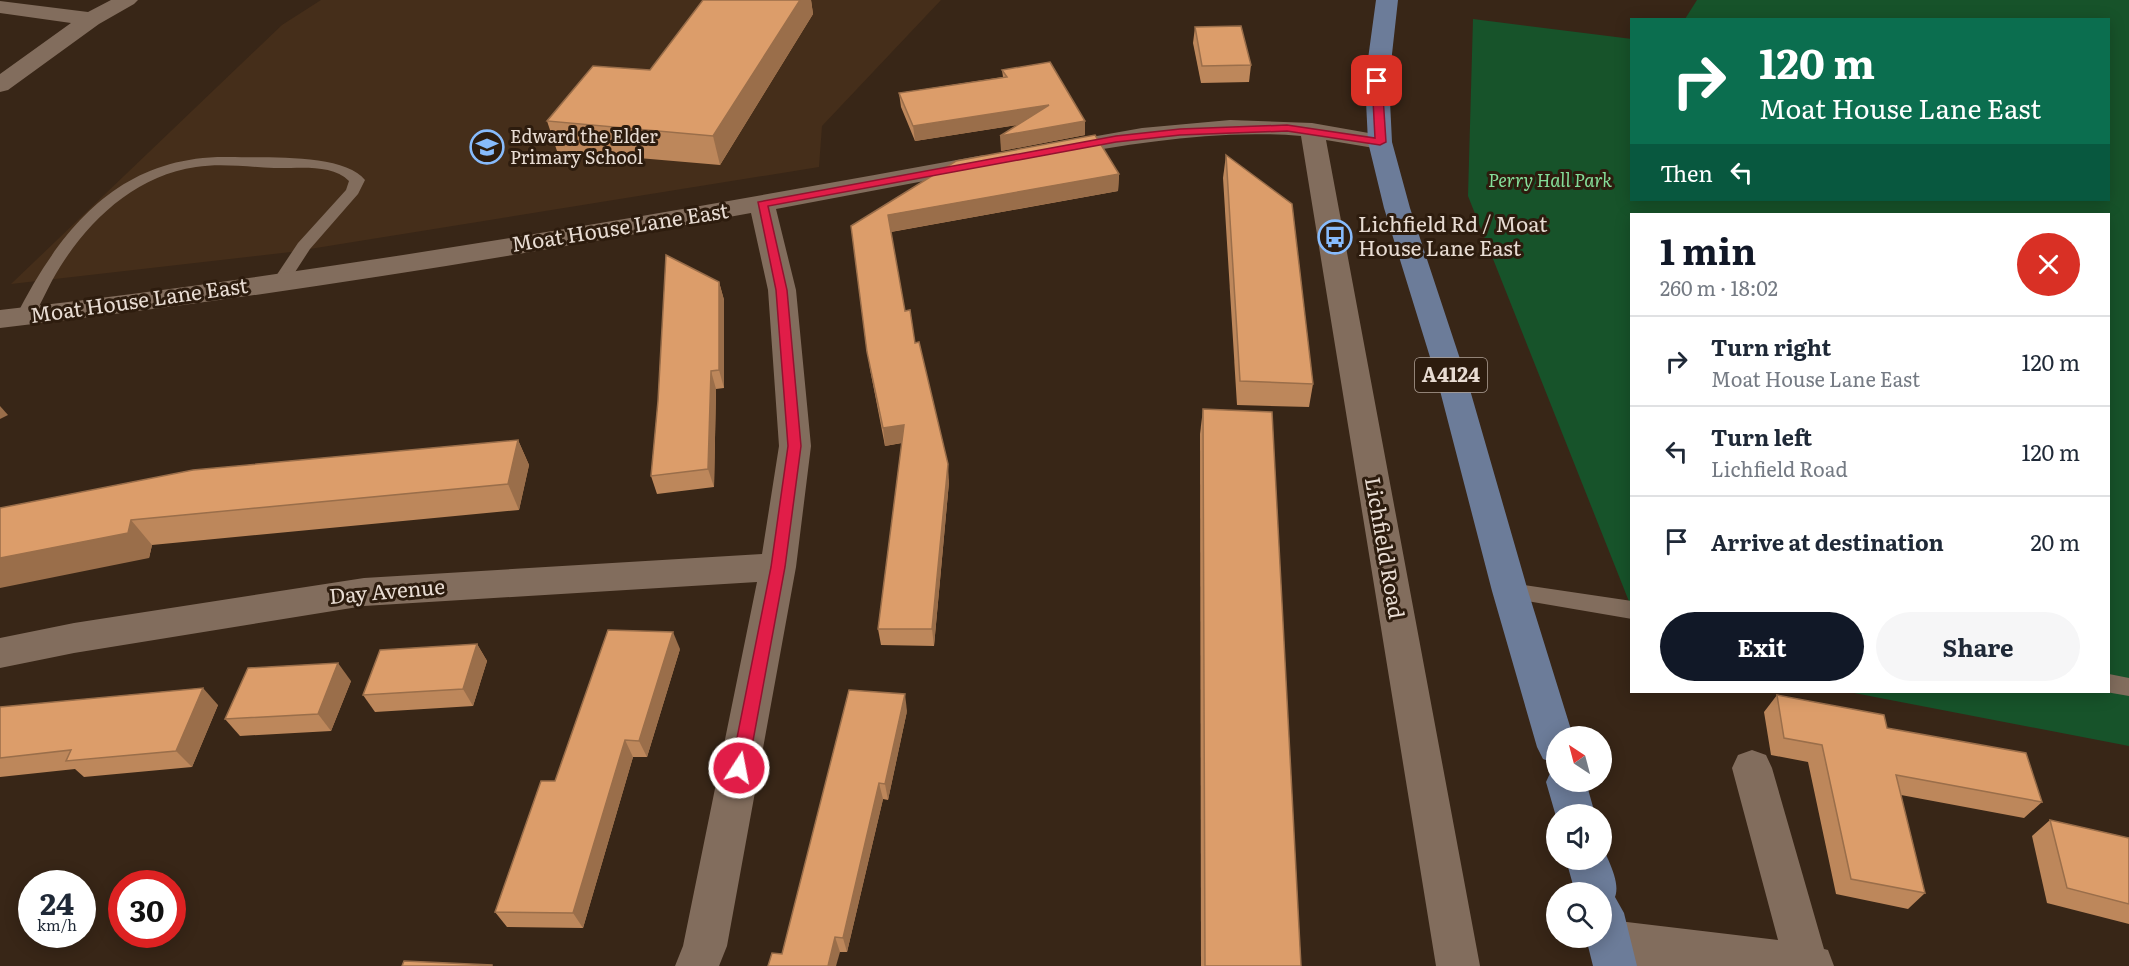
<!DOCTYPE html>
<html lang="en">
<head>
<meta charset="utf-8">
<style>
	body { margin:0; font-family:Literata,serif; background:#f6f6f7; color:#1f2937; height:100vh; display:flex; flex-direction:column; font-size:22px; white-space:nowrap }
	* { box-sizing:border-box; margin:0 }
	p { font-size:20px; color:#747a83 }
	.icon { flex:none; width:33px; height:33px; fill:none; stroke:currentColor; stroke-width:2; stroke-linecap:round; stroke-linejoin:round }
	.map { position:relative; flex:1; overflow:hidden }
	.panel { position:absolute; left:1630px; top:213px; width:480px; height:480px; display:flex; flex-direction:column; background:#fff; border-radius:0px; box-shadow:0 3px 15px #0003 }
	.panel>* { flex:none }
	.hud { position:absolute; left:1630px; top:18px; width:480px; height:183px; border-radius:0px; box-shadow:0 3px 15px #0003; background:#0b6e4f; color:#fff; overflow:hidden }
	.needle { width:39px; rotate:324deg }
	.tools { position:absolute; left:1546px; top:726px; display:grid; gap:12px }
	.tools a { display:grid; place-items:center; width:66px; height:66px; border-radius:50%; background:#fff; box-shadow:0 3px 15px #0003; font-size:30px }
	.speed { position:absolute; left:18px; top:870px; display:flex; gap:12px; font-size:30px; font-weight:700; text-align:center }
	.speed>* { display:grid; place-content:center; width:78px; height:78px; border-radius:50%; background:#fff; box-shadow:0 3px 15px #0003; line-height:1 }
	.speed small { font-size:15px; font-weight:400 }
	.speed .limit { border:9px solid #d22; background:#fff; color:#111 }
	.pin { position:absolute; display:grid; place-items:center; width:51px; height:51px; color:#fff; margin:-26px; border-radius:12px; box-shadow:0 3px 9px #0006 }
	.me { position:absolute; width:66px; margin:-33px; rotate:11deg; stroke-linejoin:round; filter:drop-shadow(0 0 4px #0008) }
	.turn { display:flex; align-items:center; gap:21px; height:126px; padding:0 30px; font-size:27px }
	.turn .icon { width:78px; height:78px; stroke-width:2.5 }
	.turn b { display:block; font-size:42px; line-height:51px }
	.then { display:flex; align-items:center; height:57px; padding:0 30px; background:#0003; gap:12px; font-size:22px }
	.round { display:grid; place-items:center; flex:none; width:63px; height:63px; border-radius:32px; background:#f6f6f7 }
	.headline { display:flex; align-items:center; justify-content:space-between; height:102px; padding:0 30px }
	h1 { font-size:36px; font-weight:700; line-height:45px; color:#111827 }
	.cta { display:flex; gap:12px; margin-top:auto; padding:12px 30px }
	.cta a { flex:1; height:69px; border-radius:36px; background:#111827; color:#fff; font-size:24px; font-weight:700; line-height:69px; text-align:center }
	.cta a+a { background:#f6f6f7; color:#1f2937 }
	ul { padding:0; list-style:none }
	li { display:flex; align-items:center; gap:18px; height:90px; padding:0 30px; border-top:2px solid #e0e1e3 }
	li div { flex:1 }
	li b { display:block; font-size:22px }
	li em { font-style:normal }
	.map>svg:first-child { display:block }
</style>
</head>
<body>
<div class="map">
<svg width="2129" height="966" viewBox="0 0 2129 966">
	<rect width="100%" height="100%" fill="#382617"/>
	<path fill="#452e1a" d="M321 0H941L822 126 819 167 291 252 11 284 282 25Z"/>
	<path fill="#17532a" d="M1697 0H2129V746L1849 692H2109V214H1632V609L1468 196 1473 19 1632 39V200H2109V20L1685 19Z"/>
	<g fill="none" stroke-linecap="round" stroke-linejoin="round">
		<g fill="#826d5d" fill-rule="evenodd">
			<path d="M229 157C263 158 345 153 365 180L358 194 310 249 286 286 280 287 272 282 298 243 346 190 349 181C331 163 297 169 274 168 248 167 221 163 196 167 137 175 90 219 60 267 49 284 42 303 31 320H19L16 316C62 226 121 155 229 157Z"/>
			<path d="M1510 583 1632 601V619L1503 597 1499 591 1503 585Z"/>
			<path d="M2109 674 2129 678V696L2106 692H2109Z"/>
		</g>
		<g fill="#826d5d" fill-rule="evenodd">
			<path d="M111 0H138L134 4 99 24 8 90 0 92V74L71 23 0 13V1L88 12Z"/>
			<path d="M1230 120 1312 123 1380 135 1389 137 1392 142 1389 147 1380 149 1326 140 1480 966H1436L1301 136C1218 129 1136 143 1055 157L1046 155 1043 150 1046 145 1142 128Z"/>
			<path d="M984 155 993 158 997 163 993 168 776 209 796 290 811 446 796 567 727 946 719 966H675L683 946 757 582 364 606 74 653 0 668V638L74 623 364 578 762 554 779 446 768 290 751 213C502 259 252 299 0 328V310C330 272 657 215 984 155Z"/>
			<path d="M1752 750 1766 755 1772 768 1824 949 1828 950 1834 966H1629L1610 964 1594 957 1588 942 1590 938H1602V924L1610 920 1778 940 1732 768 1738 755Z"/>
		</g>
		<g fill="#6c7c99" fill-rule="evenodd">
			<path d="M1376 0H1398L1389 81 1392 142 1410 208 1468 383 1528 591 1573 736H1557V764L1543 759 1537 747 1492 591 1438 383 1384 208 1368 142 1365 81Z"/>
			<path d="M1557 767V782H1586L1595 814H1557V820L1546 782 1552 769Z"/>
			<path d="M1602 846C1608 859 1621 884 1615 897L1624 913 1637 966H1593L1586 938H1602V892H1575L1566 860H1602Z"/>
		</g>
	</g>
	<g fill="#bd875b">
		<path d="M703 0H811L813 14 720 165 557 151 547 121 650 70Z"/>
		<path d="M1195 27 1251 65 1249 82 1201 83 1193 43Z"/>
		<path d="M1002 70 1085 135 1001 151 1017 125 915 141 901 107 899 93 1003 77Z"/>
		<path d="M1226 155 1313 384 1309 407 1237 405 1223 178Z"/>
		<path d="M1119 174 1118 191 891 232 905 311 915 343 949 482 934 646 881 645 878 629 902 443 885 446 870 369 851 226Z"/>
		<path d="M719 282 724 300V388L716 389 714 487 657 494 651 476Z"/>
		<path d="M1203 409 1301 966H1201L1200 434Z"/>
		<path d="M518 440 529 465 519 510 152 545 149 558 0 508Z"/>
		<path d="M477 644 487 661 473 706 375 712 363 695Z"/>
		<path d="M680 649 647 757H633L583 928 507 927 495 912 555 781Z"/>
		<path d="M351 681 331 731 240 736 225 719Z"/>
		<path d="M1777 695 1887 728 2042 802 2024 818 1901 795 1925 893 1908 909 1836 894 1808 762 1771 755 1764 712Z"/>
		<path d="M218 705 192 767 84 777 75 769 0 777V707Z"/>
		<path d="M907 711 888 800 883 799 847 952H840L782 954Z"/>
		<path d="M2050 820 2129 838V924L2047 903 2032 836Z"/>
	</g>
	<g fill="#9a6e4a">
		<path d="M800 0H811L813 14 720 165 713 136Z"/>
		<path d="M1049 105V120L915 141 913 126Z"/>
		<path d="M1085 121V135L1001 151 1000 136Z"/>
		<path d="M1119 174 1118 191 890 232 888 215Z"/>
		<path d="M719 282 724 300V388L719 370Z"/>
		<path d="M711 371 716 389 714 487 708 469Z"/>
		<path d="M0 406 8 415 0 419Z"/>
		<path d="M904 425 906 442 885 446 883 428Z"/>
		<path d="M518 440 529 465 519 510 508 484Z"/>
		<path d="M948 464 949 482 934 646 932 629Z"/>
		<path d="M131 520 152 545 149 558 0 588V558Z"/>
		<path d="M673 632 680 649 647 757 639 741Z"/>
		<path d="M477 644 487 661 473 706 463 689Z"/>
		<path d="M338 663 351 681 331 731 318 714Z"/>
		<path d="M203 688 218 705 192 767 176 751Z"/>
		<path d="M905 694 907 711 888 800 885 784Z"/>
		<path d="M625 740 633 757 583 928 573 913Z"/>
		<path d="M879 783 883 799 847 952 843 938Z"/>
		<path d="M835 937 840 952 836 966H828Z"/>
	</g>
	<g fill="#dc9d6a" stroke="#9a6e4a" stroke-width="1.5">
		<path d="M703 0H800L713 136 547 121 593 66 650 70Z"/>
		<path d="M1241 26 1251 65 1202 66 1195 27Z"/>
		<path d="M1050 62 1085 121 1000 136 1049 105 913 126 899 93 1007 77 1002 70Z"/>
		<path d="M1095 135 1119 174 888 215 905 311 910 310 915 343 919 342 948 464 932 629H878L904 425 883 428 867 352 851 226 956 161Z"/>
		<path d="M1226 155 1292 204 1313 384 1240 381Z"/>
		<path d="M666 255 719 282V370L711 371 708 469 651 476 658 401Z"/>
		<path d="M1203 409 1272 412 1301 966H1205Z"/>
		<path d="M518 440 508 484 131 520 128 533 0 558V508L193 470Z"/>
		<path d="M608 630 673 632 639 741 625 740 573 913 495 912 541 781H555Z"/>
		<path d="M477 644 463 689 363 695 380 650Z"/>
		<path d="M338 663 318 714 225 719 248 668Z"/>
		<path d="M203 688 176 751 66 761 71 750 0 758V707Z"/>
		<path d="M849 690 905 694 885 784 879 783 843 938 835 937 828 966H768L772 953 782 954Z"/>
		<path d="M1777 695 1884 715 1887 728 2026 753 2042 802 1896 775 1925 893 1851 879 1822 745 1784 738Z"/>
		<path d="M2050 820 2129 838V904L2067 888Z"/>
		<path d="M404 961 492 965V966H402Z"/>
	</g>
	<path fill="#e11d48" stroke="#92132f" stroke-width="1.5" d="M1377 78 1382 81 1386 142 1380 145 1287 131 1180 135 1116 142 768 206 787 290 801 446 785 567 748 768 745 773 739 775 734 773 731 768 771 567 788 446 776 290 758 202 1116 136 1180 129 1287 125 1375 138 1372 81Z"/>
	<defs>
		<g id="school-ring" transform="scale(1.725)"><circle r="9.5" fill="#2d1c0e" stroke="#87bbfc" stroke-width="1.5"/><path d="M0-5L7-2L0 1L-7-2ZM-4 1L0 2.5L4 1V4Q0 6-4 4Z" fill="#87bbfc"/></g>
		<g id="bus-ring" transform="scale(1.725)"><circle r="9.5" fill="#2d1c0e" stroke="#87bbfc" stroke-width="1.5"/><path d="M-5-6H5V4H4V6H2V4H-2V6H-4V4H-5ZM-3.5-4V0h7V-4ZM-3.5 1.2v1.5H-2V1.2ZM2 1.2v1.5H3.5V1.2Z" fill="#87bbfc"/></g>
	</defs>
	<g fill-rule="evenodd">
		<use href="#school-ring" x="487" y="147"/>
		<use href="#bus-ring" x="1335" y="237"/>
	</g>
	<g text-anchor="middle" stroke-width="6" stroke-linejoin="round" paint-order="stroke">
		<g font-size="18" fill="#e8dcd3" stroke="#2d1c0e" text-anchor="start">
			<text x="510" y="143">Edward the Elder<tspan x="510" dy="21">Primary School</tspan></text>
		</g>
		<g font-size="18" font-style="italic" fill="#85df9a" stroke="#2d1c0e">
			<text x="1550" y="187">Perry Hall Park</text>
		</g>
		<rect fill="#2d1c0e" stroke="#b0a298" stroke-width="1.5" x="1415" y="358" width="72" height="34" rx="4.5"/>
		<g font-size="20" font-weight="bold" fill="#e8dcd3">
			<text x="1451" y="382">A4124</text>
		</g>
		<g font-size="21" fill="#e8dcd3" stroke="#2d1c0e" text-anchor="start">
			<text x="1358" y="232">Lichfield Rd / Moat<tspan x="1358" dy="24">House Lane East</tspan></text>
		</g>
		<g font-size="21" fill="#e8dcd3" stroke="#2d1c0e">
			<text transform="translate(620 228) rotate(-9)" y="7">Moat House Lane East</text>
			<text transform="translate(139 301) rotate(-8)" y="7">Moat House Lane East</text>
			<text transform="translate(1384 548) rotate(80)" y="7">Lichfield Road</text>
			<text transform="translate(387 592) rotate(-5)" y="7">Day Avenue</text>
		</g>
	</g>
</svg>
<div class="tools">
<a><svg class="needle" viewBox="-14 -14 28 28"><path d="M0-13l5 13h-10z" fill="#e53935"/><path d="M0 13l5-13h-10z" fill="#747a83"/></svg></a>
<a><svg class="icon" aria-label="sound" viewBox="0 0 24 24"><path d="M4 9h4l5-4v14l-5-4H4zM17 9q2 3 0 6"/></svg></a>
<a><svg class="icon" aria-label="search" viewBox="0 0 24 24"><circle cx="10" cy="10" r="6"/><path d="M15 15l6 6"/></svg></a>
</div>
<div class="speed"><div>24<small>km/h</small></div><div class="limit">30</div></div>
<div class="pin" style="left:1377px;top:81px;background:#d93025"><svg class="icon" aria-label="arrive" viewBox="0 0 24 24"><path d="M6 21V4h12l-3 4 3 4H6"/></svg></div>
<svg class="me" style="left:739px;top:768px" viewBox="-20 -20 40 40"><circle r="17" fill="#e11d48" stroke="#fff" stroke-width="3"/><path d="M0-11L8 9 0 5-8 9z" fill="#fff"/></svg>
<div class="hud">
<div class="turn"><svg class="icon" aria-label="right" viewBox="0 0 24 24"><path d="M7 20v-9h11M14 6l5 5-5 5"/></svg><div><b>120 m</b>Moat House Lane East</div></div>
<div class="then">Then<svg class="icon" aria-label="left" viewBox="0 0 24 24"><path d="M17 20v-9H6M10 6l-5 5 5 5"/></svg></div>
</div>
<section class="panel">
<div class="headline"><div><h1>1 min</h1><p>260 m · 18:02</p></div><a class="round" style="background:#d93025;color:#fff"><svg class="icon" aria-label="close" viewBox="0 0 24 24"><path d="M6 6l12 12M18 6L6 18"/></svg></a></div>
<ul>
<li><svg class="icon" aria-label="right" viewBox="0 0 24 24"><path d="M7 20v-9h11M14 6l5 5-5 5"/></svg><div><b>Turn right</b><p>Moat House Lane East</p></div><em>120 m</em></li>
<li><svg class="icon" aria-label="left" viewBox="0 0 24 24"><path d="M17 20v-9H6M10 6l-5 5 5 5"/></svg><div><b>Turn left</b><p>Lichfield Road</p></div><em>120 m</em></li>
<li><svg class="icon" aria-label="arrive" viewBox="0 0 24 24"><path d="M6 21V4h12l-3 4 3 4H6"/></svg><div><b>Arrive at destination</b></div><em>20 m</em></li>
</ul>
<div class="cta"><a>Exit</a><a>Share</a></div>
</section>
</div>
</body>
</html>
